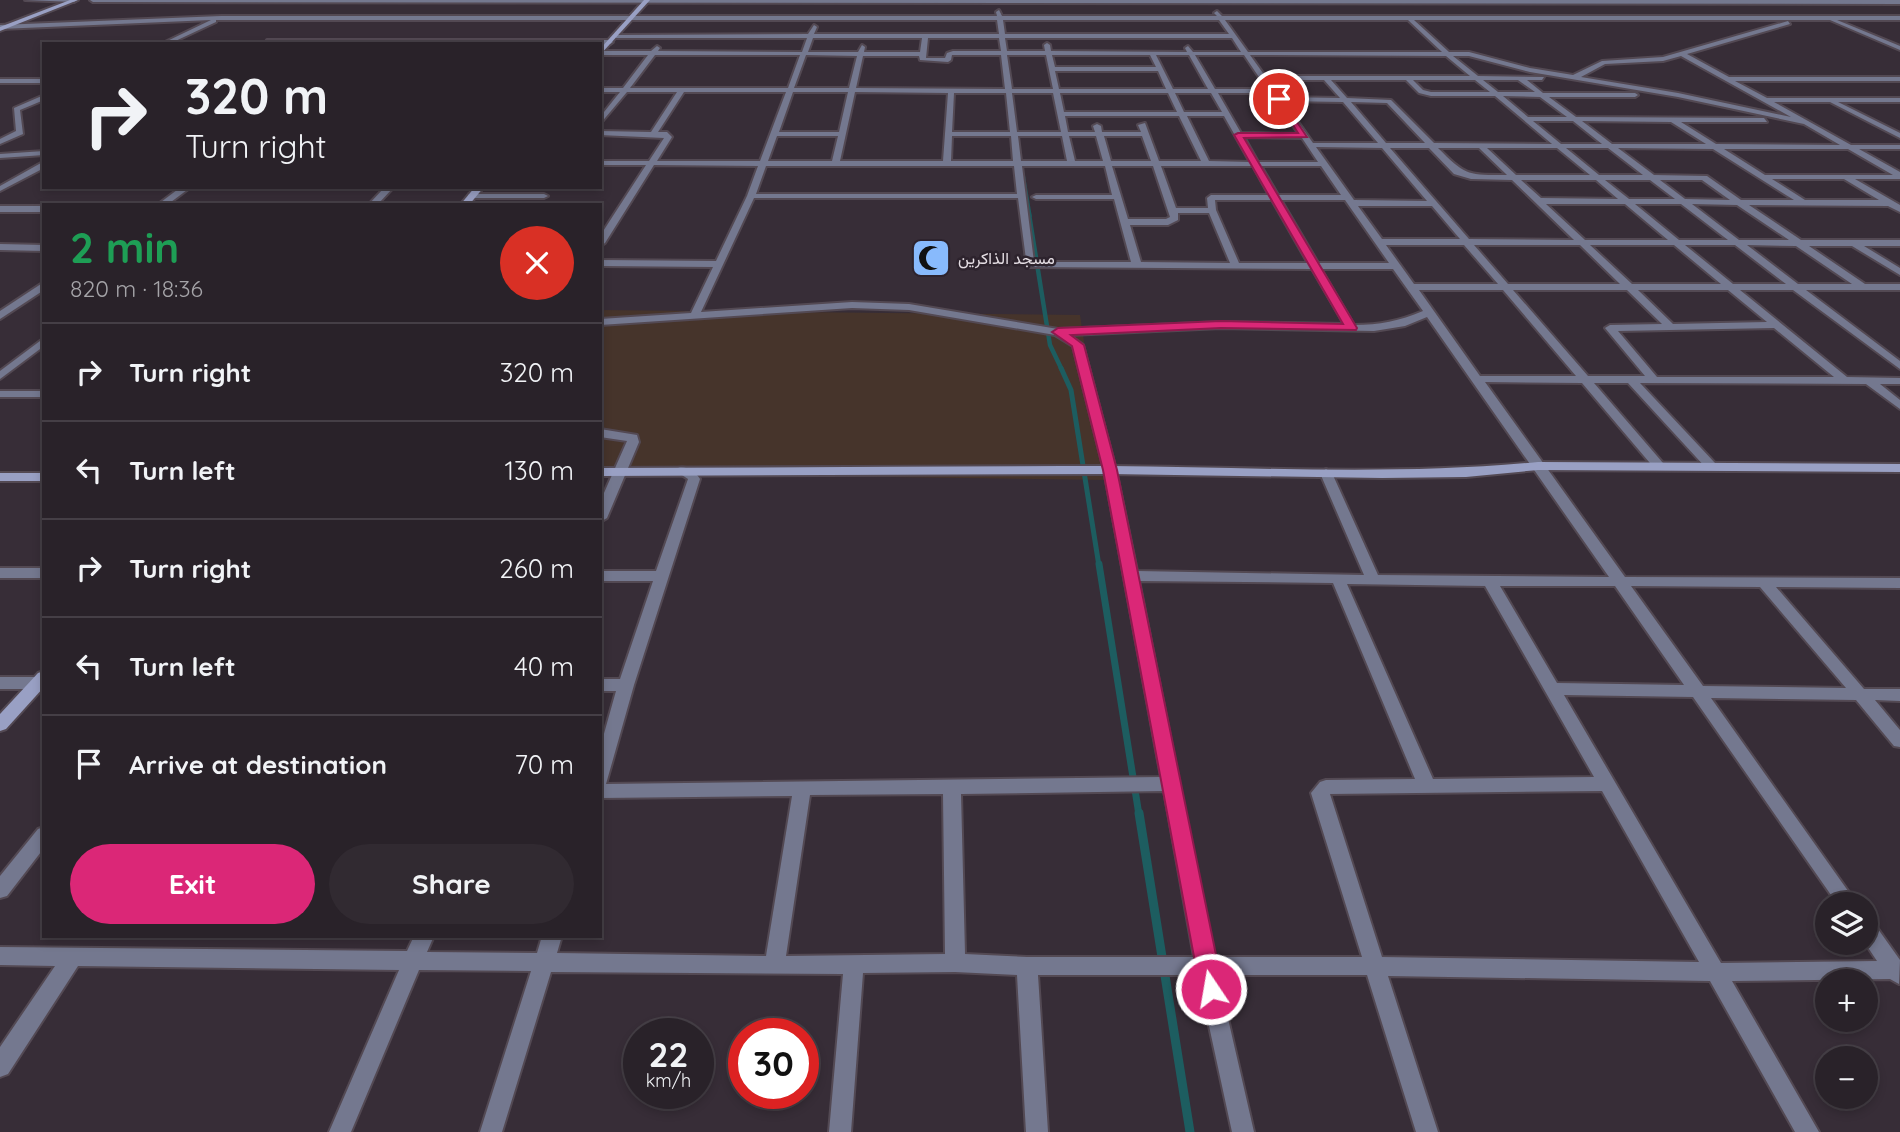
<!DOCTYPE html>
<html lang="en">
<head>
<meta charset="utf-8">
<style>
	body { margin:0; font-family:Quicksand,Vazirmatn,sans-serif; background:#312a31; color:#f1f3f6; height:100vh; display:flex; flex-direction:column; font-size:26px; white-space:nowrap }
	* { box-sizing:border-box; margin:0 }
	p { font-size:23px; color:#a5a4a8 }
	.icon { flex:none; width:38px; height:38px; fill:none; stroke:currentColor; stroke-width:2; stroke-linecap:round; stroke-linejoin:round }
	.map { position:relative; flex:1; overflow:hidden }
	.drawer { position:absolute; left:42px; top:203px; width:560px; height:735px; display:flex; flex-direction:column; background:#292229; border-radius:0px; box-shadow:0 4px 10px #0003,0 0 0 2px #453f46 }
	.drawer>* { flex:none }
	.top-card { position:absolute; left:42px; top:42px; width:560px; height:147px; border-radius:0px; box-shadow:0 4px 10px #0003,0 0 0 2px #453f46; background:#292229; color:#f1f3f6; overflow:hidden }
	.controls { position:absolute; left:1815px; top:892px; display:grid; gap:14px }
	.controls a { display:grid; place-items:center; width:63px; height:63px; border-radius:50%; background:#292229; box-shadow:0 4px 10px #0003,0 0 0 2px #453f46; font-size:35px }
	.speed { position:absolute; left:623px; top:1018px; display:flex; gap:14px; font-size:35px; font-weight:700; text-align:center }
	.speed>* { display:grid; place-content:center; width:91px; height:91px; border-radius:50%; background:#292229; box-shadow:0 4px 10px #0003,0 0 0 2px #453f46; line-height:1 }
	.speed small { font-size:18px; font-weight:400 }
	.speed .limit { border:10px solid #d22; background:#fff; color:#111 }
	.pin { position:absolute; display:grid; place-items:center; width:60px; height:60px; color:#fff; margin:-30px; border:4px solid #fff; border-radius:50%; box-shadow:0 2px 7px #0007 }
	.me { position:absolute; width:77px; margin:-38px; rotate:348deg; stroke-linejoin:round; filter:drop-shadow(0 0 5px #0008) }
	.turn { display:flex; align-items:center; gap:24px; height:147px; padding:0 28px; font-size:32px }
	.turn .icon { width:91px; height:91px; stroke-width:2.5 }
	.turn b { display:block; font-size:49px; line-height:60px }
	.round { display:grid; place-items:center; flex:none; width:74px; height:74px; border-radius:37px; background:#312a31 }
	.headline { display:flex; align-items:center; justify-content:space-between; height:119px; padding:0 28px }
	h1 { font-size:42px; font-weight:800; line-height:52px; color:#1e9e55 }
	.cta { display:flex; gap:14px; margin-top:auto; padding:14px 28px }
	.cta a { flex:1; height:80px; border-radius:42px; background:#db2777; color:#fff; font-size:28px; font-weight:800; line-height:80px; text-align:center }
	.cta a+a { background:#312a31; color:#f1f3f6 }
	ul { padding:0; list-style:none }
	li { display:flex; align-items:center; gap:21px; height:98px; padding:0 28px; border-top:2px solid #453f46 }
	li div { flex:1 }
	li b { display:block; font-size:26px }
	li em { font-style:normal }
	.map>svg:first-child { display:block }
</style>
</head>
<body>
<div class="map">
<svg width="1900" height="1132" viewBox="0 0 1900 1132">
	<rect width="100%" height="100%" fill="#372d37"/>
	<path fill="#46342b" d="M600 310 1080 315 1105 480 600 473Z"/>
	<g fill="none" stroke-linecap="round" stroke-linejoin="round">
		<path stroke="#1d5d60" stroke-width="3.5" d="M1023 174 1030 216"/>
		<path stroke="#1d5d60" stroke-width="4.5" d="M1029 214 1050 345 1062 370"/>
		<path stroke="#1d5d60" stroke-width="5" d="M1061 368 1071 390 1099 566"/>
		<path stroke="#1d5d60" stroke-width="7" d="M1099 564 1139 815"/>
		<path stroke="#1d5d60" stroke-width="9" d="M1139 813 1190 1132"/>
		<g stroke="#534953" stroke-width="4">
			<g id="street">
				<path d="M25 0H77L74 2Z"/>
				<path d="M90 0H1900V4L93 2Z"/>
				<path d="M999 10 1002 16H1217L1214 13 1217 11 1222 16H1900V20H1837L1900 46V50L1830 20H1414L1449 52H1469L1530 68 1573 75 1602 61 1663 57 1788 21 1790 24 1687 54 1729 77H1900V81H1735L1767 98H1900V102H1838L1900 133V138L1830 102H1774L1851 145H1900V149H1859L1900 172V179H1855L1900 205V212L1888 206 1749 205 1801 240H1900V246H1864L1900 268V275L1852 246H1809L1865 284H1900V290H1806L1900 361V369L1793 290H1740L1847 377 1900 378V384H1880L1900 400V409L1866 384 1640 383 1715 463 1717 466 1715 469H1707L1628 383H1594L1663 463 1665 466 1663 469H1655L1582 383 1485 382 1625 577 1900 578V588L1776 587 1864 689H1900V701L1875 700 1900 730V747L1894 746 1856 700 1711 698 1858 905H1838L1693 697 1564 695 1721 963 1877 961 1865 943 1866 919 1873 922 1900 960 1899 984 1890 979 1732 981 1819 1132H1795L1710 981 1388 976 1438 1132H1416L1367 975H1218L1254 1132H1232L1198 975H1038L1048 1132H1026L1017 975 955 972 863 973 851 1132H829L843 974 551 972 502 1132H480L531 971 419 970 351 1132H329L399 970 78 966 8 1074 0 1077V1047L55 966 0 965V947L407 951 414 936H434L427 952 537 953 542 936H562L557 953 766 956 792 796 600 798V748L616 691H600V679H620L653 581H600V571H656L688 479 676 471 678 468C687 466 695 471 700 479L634 685 606 784 1161 777 1104 470 1073 346 1055 335 909 310 852 308 600 325V319L691 313 713 267 600 266V260L716 261 747 196 758 166 654 165 605 243 600 246V236L646 165H600V161H649L664 138 600 135V131L651 132 677 92H627L600 124V117L620 92H600V88H623L648 55H601L600 51H651L657 46 660 48 658 51 802 52 807 38H616L614 35 808 34 814 25 817 27 814 34H999L997 20H216V22L169 44H161L211 20 0 29V25L221 16H997L996 12ZM1003 20H1219L1229 34H1005ZM1225 20H1408L1442 52H1248ZM813 38H922L920 52H864L865 47 862 45 858 52H808ZM928 38H999L1001 51H953L947 53 945 58H926ZM1005 38H1232L1241 52H1193L1188 46 1185 48 1187 52 1051 51 1050 45 1047 43 1044 45 1045 51H1007ZM655 55H800L788 88H630ZM806 55 857 56 849 88H794ZM952 55H1001L1005 89 856 88 863 56H919L920 60 948 62 951 60ZM1007 55H1046L1053 89H1012ZM1052 55H1150L1156 67H1055ZM1156 55H1189L1208 89H1173ZM1195 55H1244L1267 89H1215ZM1250 55 1446 56 1470 76H1265ZM1453 56H1469L1530 72 1678 97 1804 124 1840 145 1716 144 1681 122H1767L1764 118 1576 117 1549 97H1635L1638 95 1635 93H1543L1527 80H1542L1544 77 1478 76ZM1681 56 1791 117 1678 93 1581 77 1605 64 1663 61ZM1055 71H1158L1166 89H1059ZM1268 80H1324L1340 98 1280 97ZM1331 80H1406L1419 93 1431 96H1495L1552 144 1434 143 1391 100 1347 98ZM1413 80H1475L1490 92H1431L1423 90ZM1483 80H1518L1535 92H1498ZM684 92H786L760 161H657L672 137 667 132H658ZM793 92H848L839 132H779ZM855 92 948 93 943 161H840ZM954 93H1006L1010 132H952ZM1012 93H1053L1061 132H1017ZM1060 93H1168L1177 112H1064ZM1175 93H1211L1222 112H1184ZM1218 93H1270L1299 134 1241 133ZM1503 96 1540 97 1567 117H1528ZM1283 101 1343 102 1378 143H1313ZM1351 102 1387 103 1425 143H1386ZM1065 116H1179L1201 161H1159L1145 123 1138 125 1141 132H1102L1101 126 1097 124 1093 126 1095 132H1068ZM1187 116H1224L1250 162 1209 161ZM1533 121H1573L1602 144H1561ZM1582 121 1671 122 1706 144H1612ZM777 136H838L832 161H768ZM952 136H1011L1013 161H951ZM1018 136H1062L1067 161H1021ZM1069 136H1096L1103 161H1075ZM1104 136H1142L1151 161H1111ZM1244 137 1302 138 1318 162H1258ZM1316 147 1382 148 1427 201 1354 200ZM1390 148H1429L1454 174 1471 179 1512 180 1574 240 1469 239ZM1438 148H1479L1507 175C1467 175 1466 176 1438 148ZM1487 148H1557L1590 175H1516ZM1566 148H1608L1643 175H1599ZM1618 148 1713 149 1794 200H1741L1707 176 1654 175ZM1724 149H1848L1893 175H1765ZM766 166H1014L1017 194H756ZM1022 166H1105L1112 195H1036L1032 197 1036 199H1114L1131 262H1034ZM1112 166H1153L1170 217 1166 219H1128ZM1161 166H1253L1269 195H1211L1207 198 1208 208H1176ZM1261 166H1321L1341 195H1278ZM1772 179H1844L1879 200H1805ZM1521 180H1596L1618 199 1541 198ZM1605 180H1650L1675 199H1629ZM1660 180H1702L1730 200 1685 199ZM754 198H1018L1027 267 1312 269 1344 324 1221 322 1058 329 909 304 852 302 701 312ZM1215 200H1272L1308 263H1239L1216 210ZM1281 200H1345L1389 263H1318ZM1546 204H1625L1668 240H1585ZM1635 204H1681L1728 240H1679ZM1692 204 1737 205 1789 240H1739ZM1358 206H1432L1460 239H1382ZM1178 213H1209L1230 263 1141 262 1130 225H1168L1178 220ZM1386 245H1464L1498 284H1414ZM1474 245H1580L1620 284H1508ZM1590 245H1674L1721 284H1632ZM1685 245H1735L1786 284H1733ZM1747 245 1796 246 1852 284H1798ZM1321 269H1393L1423 311C1399 321 1380 325 1354 325ZM1419 290H1503L1576 376H1480ZM1513 290H1627L1662 324 1610 325 1605 328 1645 376H1588ZM1638 290H1728L1767 322 1673 324ZM1427 317 1609 577 1378 575 1332 473 1326 469 1320 473 1364 575 1137 571 1116 470 1083 345 1069 335 1221 328 1374 331 1405 326ZM1774 328 1834 377H1657L1618 331ZM1139 581 1333 583 1415 779 1326 780 1320 782 1311 793 1362 957H1214ZM1347 584 1485 586 1594 777 1433 779ZM1500 586H1615L1684 685 1557 683ZM1631 586 1760 587 1846 688 1703 686ZM1164 791 1194 957H1027L965 954 961 794ZM1602 791 1699 962 1382 957 1330 794ZM943 794 945 954 786 956 810 795Z"/>
				<path d="M267 40H610L613 42 610 44 265 43Z"/>
				<rect x="0" y="79" width="44" height="4"/>
				<path d="M44 95V100L20 110 23 134 0 144V139L16 131 14 108Z"/>
				<path d="M44 151V155L0 158V154Z"/>
				<path d="M41 163H44V168L0 191V186Z"/>
				<path d="M181 187H191L167 205H157Z"/>
				<path d="M385 187H394L377 205H368Z"/>
				<path d="M469 194H544L548 196 544 198H472L468 196Z"/>
				<rect x="0" y="206" width="44" height="6"/>
				<path d="M0 244 44 245V251L0 250Z"/>
				<path d="M44 282V290L0 319V311Z"/>
				<path d="M44 338V346L0 379V371Z"/>
				<rect x="0" y="391" width="44" height="6"/>
				<path d="M600 429 637 435 639 442 607 518 600 522V502L627 441 600 437Z"/>
				<rect x="0" y="568" width="44" height="10"/>
				<rect x="0" y="677" width="44" height="12"/>
				<path d="M44 827V848L7 896 0 898V876L38 829Z"/>
			</g>
		</g>
		<g stroke="#534953" stroke-width="4">
			<g id="secondary">
				<path d="M70 0H78L0 31V27Z"/>
				<path d="M644 0H650L600 55V49Z"/>
				<path d="M475 187H484L469 205H460Z"/>
				<path d="M1538 462 1900 464V472L1538 470 1466 477 1382 478 1110 474 600 476V468C770 468 939 466 1109 466 1252 467 1395 476 1538 462Z"/>
				<rect x="0" y="473" width="44" height="8"/>
				<path d="M44 671V687L6 729 0 731V714L38 673Z"/>
			</g>
		</g>
		<use href="#street" fill="#74788f" fill-rule="evenodd"/>
		<use href="#secondary" fill="#99a0c4" fill-rule="evenodd"/>
	</g>
	<path fill="#db2777" stroke="#8e194d" stroke-width="2" d="M1276 98H1281L1307 137 1244 138 1357 328 1356 330 1221 328 1071 335 1084 345 1117 470 1223 989 1220 997 1211 1000 1203 997 1200 989 1103 470 1072 346 1052 332 1058 328 1221 321 1343 324 1234 135 1238 133H1298Z"/>
	<defs>
		<g id="mosque-square" transform="scale(2.0125)"><rect x="-9" y="-9" width="18" height="18" rx="4" fill="#88bafc" stroke="#2d232d"/><path d="M3.5-4.9A6 6 0 1 0 3.5 4.9A5 5 0 1 1 3.5-4.9Z" fill="#111"/></g>
	</defs>
	<g fill-rule="evenodd">
		<use href="#mosque-square" x="931" y="258"/>
	</g>
	<g text-anchor="middle" stroke-width="5" stroke-linejoin="round" paint-order="stroke">
		<g font-size="16" fill="#e5dee4" stroke="#2d232d" text-anchor="start">
			<text x="958" y="264">مسجد الذاكرين</text>
		</g>
	</g>
</svg>
<div class="controls">
<a><svg class="icon" aria-label="layers" viewBox="0 0 24 24"><path d="M12 4l9 5-9 5-9-5zM3 14l9 5 9-5"/></svg></a>
<a>+</a>
<a>−</a>
</div>
<div class="speed"><div>22<small>km/h</small></div><div class="limit">30</div></div>
<div class="pin" style="left:1279px;top:99px;background:#d93025"><svg class="icon" aria-label="arrive" viewBox="0 0 24 24"><path d="M6 21V4h12l-3 4 3 4H6"/></svg></div>
<svg class="me" style="left:1211px;top:989px" viewBox="-20 -20 40 40"><circle r="17" fill="#db2777" stroke="#fff" stroke-width="3"/><path d="M0-11L8 9 0 5-8 9z" fill="#fff"/></svg>
<div class="top-card">
<div class="turn"><svg class="icon" aria-label="right" viewBox="0 0 24 24"><path d="M7 20v-9h11M14 6l5 5-5 5"/></svg><div><b>320 m</b>Turn right</div></div>
</div>
<section class="drawer">
<div class="headline"><div><h1>2 min</h1><p>820 m · 18:36</p></div><a class="round" style="background:#d93025;color:#fff"><svg class="icon" aria-label="close" viewBox="0 0 24 24"><path d="M6 6l12 12M18 6L6 18"/></svg></a></div>
<ul>
<li><svg class="icon" aria-label="right" viewBox="0 0 24 24"><path d="M7 20v-9h11M14 6l5 5-5 5"/></svg><div><b>Turn right</b></div><em>320 m</em></li>
<li><svg class="icon" aria-label="left" viewBox="0 0 24 24"><path d="M17 20v-9H6M10 6l-5 5 5 5"/></svg><div><b>Turn left</b></div><em>130 m</em></li>
<li><svg class="icon" aria-label="right" viewBox="0 0 24 24"><path d="M7 20v-9h11M14 6l5 5-5 5"/></svg><div><b>Turn right</b></div><em>260 m</em></li>
<li><svg class="icon" aria-label="left" viewBox="0 0 24 24"><path d="M17 20v-9H6M10 6l-5 5 5 5"/></svg><div><b>Turn left</b></div><em>40 m</em></li>
<li><svg class="icon" aria-label="arrive" viewBox="0 0 24 24"><path d="M6 21V4h12l-3 4 3 4H6"/></svg><div><b>Arrive at destination</b></div><em>70 m</em></li>
</ul>
<div class="cta"><a>Exit</a><a>Share</a></div>
</section>
</div>
</body>
</html>
